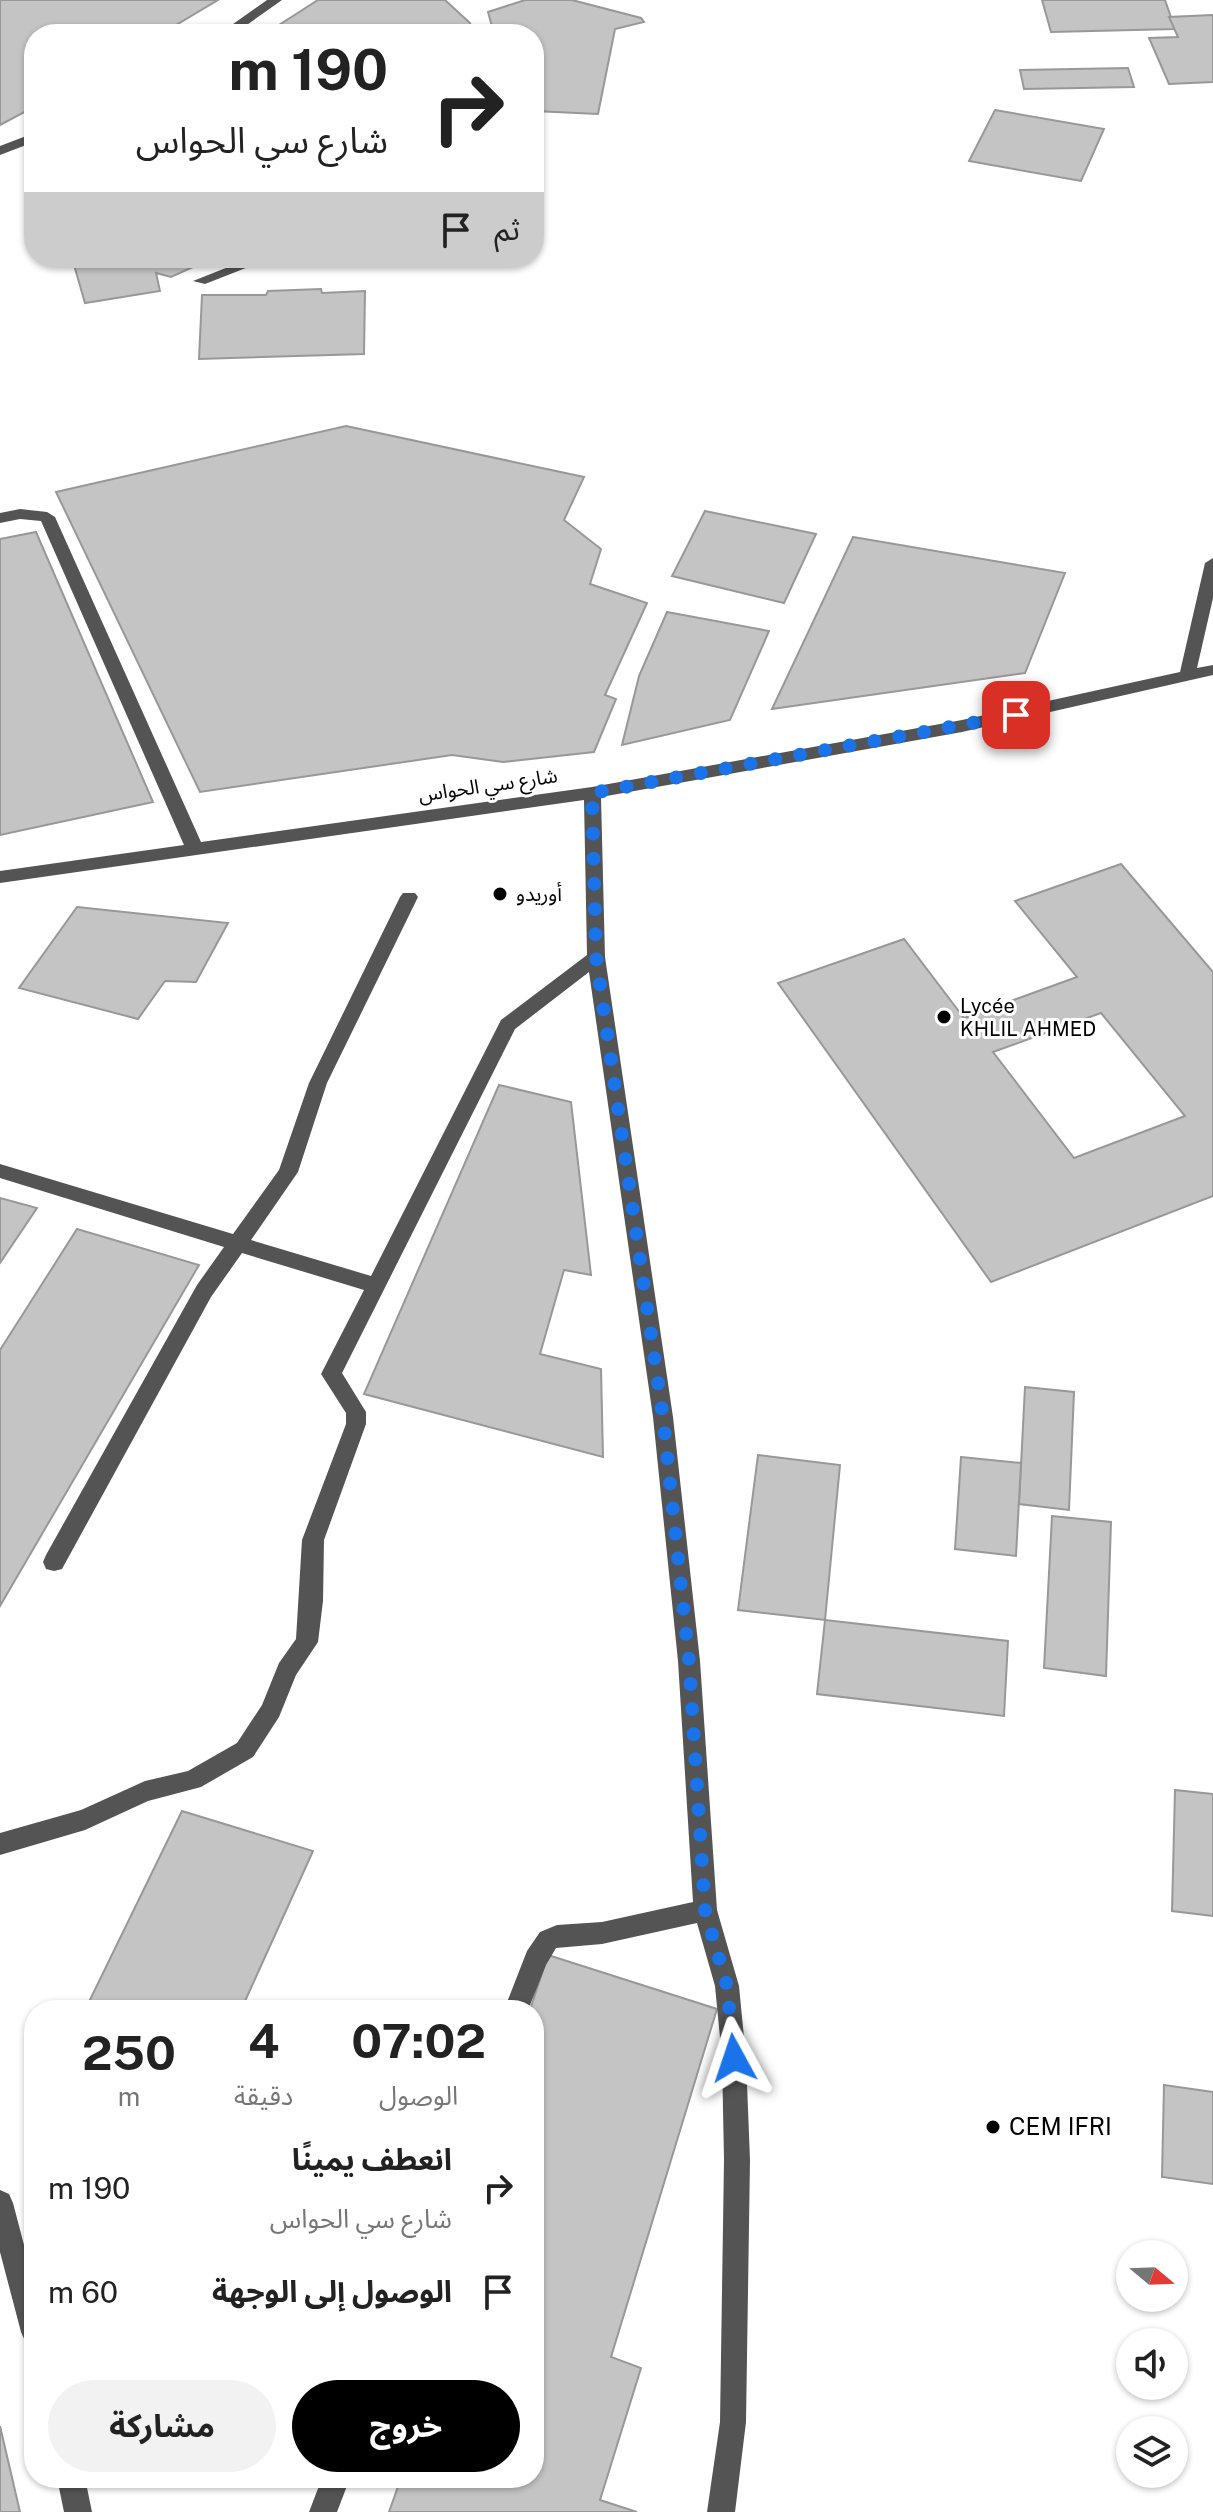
<!DOCTYPE html>
<html lang="ar">
<head>
<meta charset="utf-8">
<style>
	body { margin:0; font-family:"Public Sans","Noto Sans Arabic",sans-serif; background:#f2f2f2; color:#222; direction:rtl; height:100vh; display:flex; flex-direction:column; font-size:30px; white-space:nowrap }
	* { box-sizing:border-box; margin:0 }
	p { font-size:26px; color:#767676 }
	.icon { flex:none; width:44px; height:44px; fill:none; stroke:currentColor; stroke-width:2; stroke-linecap:round; stroke-linejoin:round }
	.map { position:relative; flex:1; overflow:hidden; direction:ltr }
	.drawer { position:absolute; left:24px; top:2000px; width:520px; height:488px; display:flex; flex-direction:column; background:#fff; border-radius:32px; box-shadow:0 2px 6px #0004; direction:rtl }
	.drawer>* { flex:none }
	.top-card { position:absolute; left:24px; top:24px; width:520px; height:244px; border-radius:32px; box-shadow:0 2px 6px #0004; direction:rtl; background:#fff; color:#222; overflow:hidden }
	.needle { width:52px; rotate:109deg }
	.tools { position:absolute; left:1116px; top:2240px; display:grid; gap:16px }
	.tools a { display:grid; place-items:center; width:72px; height:72px; border-radius:50%; background:#fff; box-shadow:0 2px 6px #0004; font-size:40px }
	.pin { position:absolute; display:grid; place-items:center; width:68px; height:68px; color:#fff; margin:-34px; border-radius:16px; box-shadow:0 4px 12px #0006 }
	.me { position:absolute; width:88px; margin:-44px; rotate:355deg; stroke-linejoin:round; filter:drop-shadow(0 0 6px #0008) }
	.turn { display:flex; align-items:center; gap:28px; height:168px; padding:0 24px; font-size:36px }
	.turn .icon { width:104px; height:104px; stroke-width:2.5 }
	.turn b { display:block; font-size:56px; line-height:68px }
	.then { display:flex; align-items:center; height:76px; padding:0 24px; background:#0003; gap:16px; font-size:30px }
	.eta { display:flex; justify-content:space-evenly; align-items:center; height:136px; text-align:center }
	.eta b { font-size:48px; font-weight:700; line-height:56px }
	.cta { display:flex; gap:16px; margin-top:auto; padding:16px 24px }
	.cta a { flex:1; height:92px; border-radius:48px; background:#000; color:#fff; font-size:32px; font-weight:700; line-height:92px; text-align:center }
	.cta a+a { background:#f2f2f2; color:#222 }
	ul { padding:0; list-style:none }
	li { display:flex; align-items:center; gap:24px; height:104px; padding:0 24px }
	li div { flex:1 }
	li b { display:block; font-size:30px }
	li em { font-style:normal }
	.map>svg:first-child { display:block }
</style>
</head>
<body>
<div class="map">
<svg width="1213" height="2512" viewBox="0 0 1213 2512">
	<rect width="100%" height="100%" fill="#fff"/>
	<g fill="#c4c4c4" stroke="#989898" stroke-width="2" fill-rule="evenodd">
		<path d="M0 0H218L161 34H34V107L0 125Z"/>
		<path d="M318 0H445L470 23 474 34H265Z"/>
		<path d="M525 0H572L641 18 644 22 615 29 598 114 534 111V34H494L488 12Z"/>
		<path d="M1042 0H1165L1175 29 1051 32Z"/>
		<path d="M1213 15V82L1169 84 1149 38 1178 37 1169 17Z"/>
		<path d="M1128 68 1134 87 1024 89 1020 70Z"/>
		<path d="M995 110 1104 129 1081 181 969 161Z"/>
		<path d="M98 258H213L171 277 156 273 160 291 85 303 74 265Z"/>
		<path d="M321 289 322 293 365 291 364 354 199 359 202 295H266L268 291Z"/>
		<path d="M346 426 584 477 564 520 601 549 590 584 647 603 605 695 616 699 594 752 503 762 452 755 200 792 56 492Z"/>
		<path d="M705 511 816 534 784 603 672 576Z"/>
		<path d="M36 532 153 802 0 835V539Z"/>
		<path d="M853 537 1065 573 1025 673 772 709Z"/>
		<path d="M667 612 769 631 730 720 622 745 639 676Z"/>
		<path d="M1121 864 1213 972V1196L991 1282 778 983 904 939 964 1018 1077 977 1015 901ZM1101 1013 1185 1116 1074 1158 993 1052Z"/>
		<path d="M77 907 228 923 196 982 165 981 138 1019 19 988Z"/>
		<path d="M499 1085 571 1102 591 1275 564 1270 540 1354 601 1369 603 1457 364 1394Z"/>
		<path d="M0 1198 37 1208 0 1263Z"/>
		<path d="M77 1229 199 1265 0 1606V1350Z"/>
		<path d="M1025 1387 1074 1392 1069 1510 1019 1504Z"/>
		<path d="M758 1455 840 1465 825 1620 738 1610Z"/>
		<path d="M961 1457 1021 1463 1016 1556 955 1549Z"/>
		<path d="M1052 1516 1111 1522 1106 1676 1044 1668Z"/>
		<path d="M825 1620 1008 1641 1004 1716 817 1694Z"/>
		<path d="M1175 1790 1213 1794V1916L1172 1911Z"/>
		<path d="M182 1811 313 1851 241 2010H85Z"/>
		<path d="M548 1955 717 2009 611 2357 641 2368 600 2500 637 2512H389L401 2478H534V2010H530Z"/>
		<path d="M1164 2085 1213 2092V2184L1162 2177Z"/>
		<path d="M0 2426 20 2512H0Z"/>
	</g>
	<g fill="none" stroke-linecap="round" stroke-linejoin="round">
		<g fill="#545454" fill-rule="evenodd">
			<path d="M267 0H282L234 34H219Z"/>
			<path d="M34 133V142L0 155V146Z"/>
			<path d="M251 258H271L205 284 193 281Z"/>
			<path d="M20 509 47 512 55 517 201 842 592 787 962 720 1180 672 1205 563 1213 558V598L1197 668 1213 665V675L962 732 601 797 605 957 673 1417 700 1661 717 1910 739 1986 746 2058 750 2160 746 2422 735 2512H707L720 2422 724 2160 722 2058 715 1986 697 1923 602 1944 556 1948 546 1965 528 2010H504L527 1951 540 1932 557 1925 602 1922 693 1902 678 1661 653 1417 589 972 515 1029 342 1373 366 1412V1424L324 1540 323 1601 318 1642 296 1675 279 1717 253 1757 201 1787 148 1801 85 1830 0 1855V1833L81 1810 145 1781 188 1771 237 1743 262 1705 279 1663 296 1639 302 1540 346 1424V1413L321 1374 364 1290 242 1253 211 1297 62 1569 54 1571 46 1569 43 1562 46 1555 197 1285 224 1247 0 1178V1164L233 1234 279 1170 309 1083 400 897 403 893H415L418 897 327 1083 298 1172 251 1240 371 1276 501 1020 587 955 584 800 0 883V871L184 845 41 521 20 519 0 523V513Z"/>
			<path d="M0 2190 9 2194 13 2203 34 2283V2345L25 2341 21 2332 0 2252Z"/>
			<path d="M57 2478H85L92 2512H64Z"/>
			<path d="M322 2478H350L337 2512H309Z"/>
		</g>
	</g>
	<g fill="none" stroke-linecap="round" stroke-linejoin="round">
		<path stroke="#1a73e8" stroke-width="14" stroke-dasharray="0 25.2" d="M734 2058 727 1986 705 1910 689 1661 663 1417 596 957 592 793 1016 715"/>
	</g>
	<g fill="#000" stroke="#fff" stroke-width="3">
		<circle cx="500" cy="894" r="8"/>
		<circle cx="944" cy="1017" r="8"/>
		<circle cx="993" cy="2127" r="8"/>
	</g>
	<g text-anchor="middle" stroke-width="6" stroke-linejoin="round" paint-order="stroke">
		<g font-size="20" fill="#000" stroke="#fff">
			<text transform="translate(488 785) rotate(-8)" y="7">شارع سي الحواس</text>
		</g>
		<g font-size="20" fill="#000" stroke="#fff" text-anchor="start">
			<text x="516" y="901">أوريدو</text>
			<text x="960" y="1013">Lycée<tspan x="960" dy="23">KHLIL AHMED</tspan></text>
		</g>
		<g font-size="24" fill="#000" stroke="#fff" text-anchor="start">
			<text x="1009" y="2135">CEM IFRI</text>
		</g>
	</g>
</svg>
<div class="tools">
<a><svg class="needle" viewBox="-14 -14 28 28"><path d="M0-13l5 13h-10z" fill="#e53935"/><path d="M0 13l5-13h-10z" fill="#767676"/></svg></a>
<a><svg class="icon" aria-label="sound" viewBox="0 0 24 24"><path d="M4 9h4l5-4v14l-5-4H4zM17 9q2 3 0 6"/></svg></a>
<a><svg class="icon" aria-label="layers" viewBox="0 0 24 24"><path d="M12 4l9 5-9 5-9-5zM3 14l9 5 9-5"/></svg></a>
</div>
<div class="pin" style="left:1016px;top:715px;background:#d93025"><svg class="icon" aria-label="arrive" viewBox="0 0 24 24"><path d="M6 21V4h12l-3 4 3 4H6"/></svg></div>
<svg class="me" style="left:734px;top:2058px" viewBox="-20 -20 40 40"><path d="M0-17L14 15 0 8-14 15z" fill="#1a73e8" stroke="#fff" stroke-width="4"/></svg>
<div class="top-card">
<div class="turn"><svg class="icon" aria-label="right" viewBox="0 0 24 24"><path d="M7 20v-9h11M14 6l5 5-5 5"/></svg><div><b>190 m</b>شارع سي الحواس</div></div>
<div class="then">ثم<svg class="icon" aria-label="arrive" viewBox="0 0 24 24"><path d="M6 21V4h12l-3 4 3 4H6"/></svg></div>
</div>
<section class="drawer">
<div class="eta">
<div><b>07:02</b><p>الوصول</p></div>
<div><b>4</b><p>دقيقة</p></div>
<div><b>250</b><p>m</p></div>
</div>
<ul>
<li><svg class="icon" aria-label="right" viewBox="0 0 24 24"><path d="M7 20v-9h11M14 6l5 5-5 5"/></svg><div><b>انعطف يمينًا</b><p>شارع سي الحواس</p></div><em>190 m</em></li>
<li><svg class="icon" aria-label="arrive" viewBox="0 0 24 24"><path d="M6 21V4h12l-3 4 3 4H6"/></svg><div><b>الوصول إلى الوجهة</b></div><em>60 m</em></li>
</ul>
<div class="cta"><a>خروج</a><a>مشاركة</a></div>
</section>
</div>
</body>
</html>
